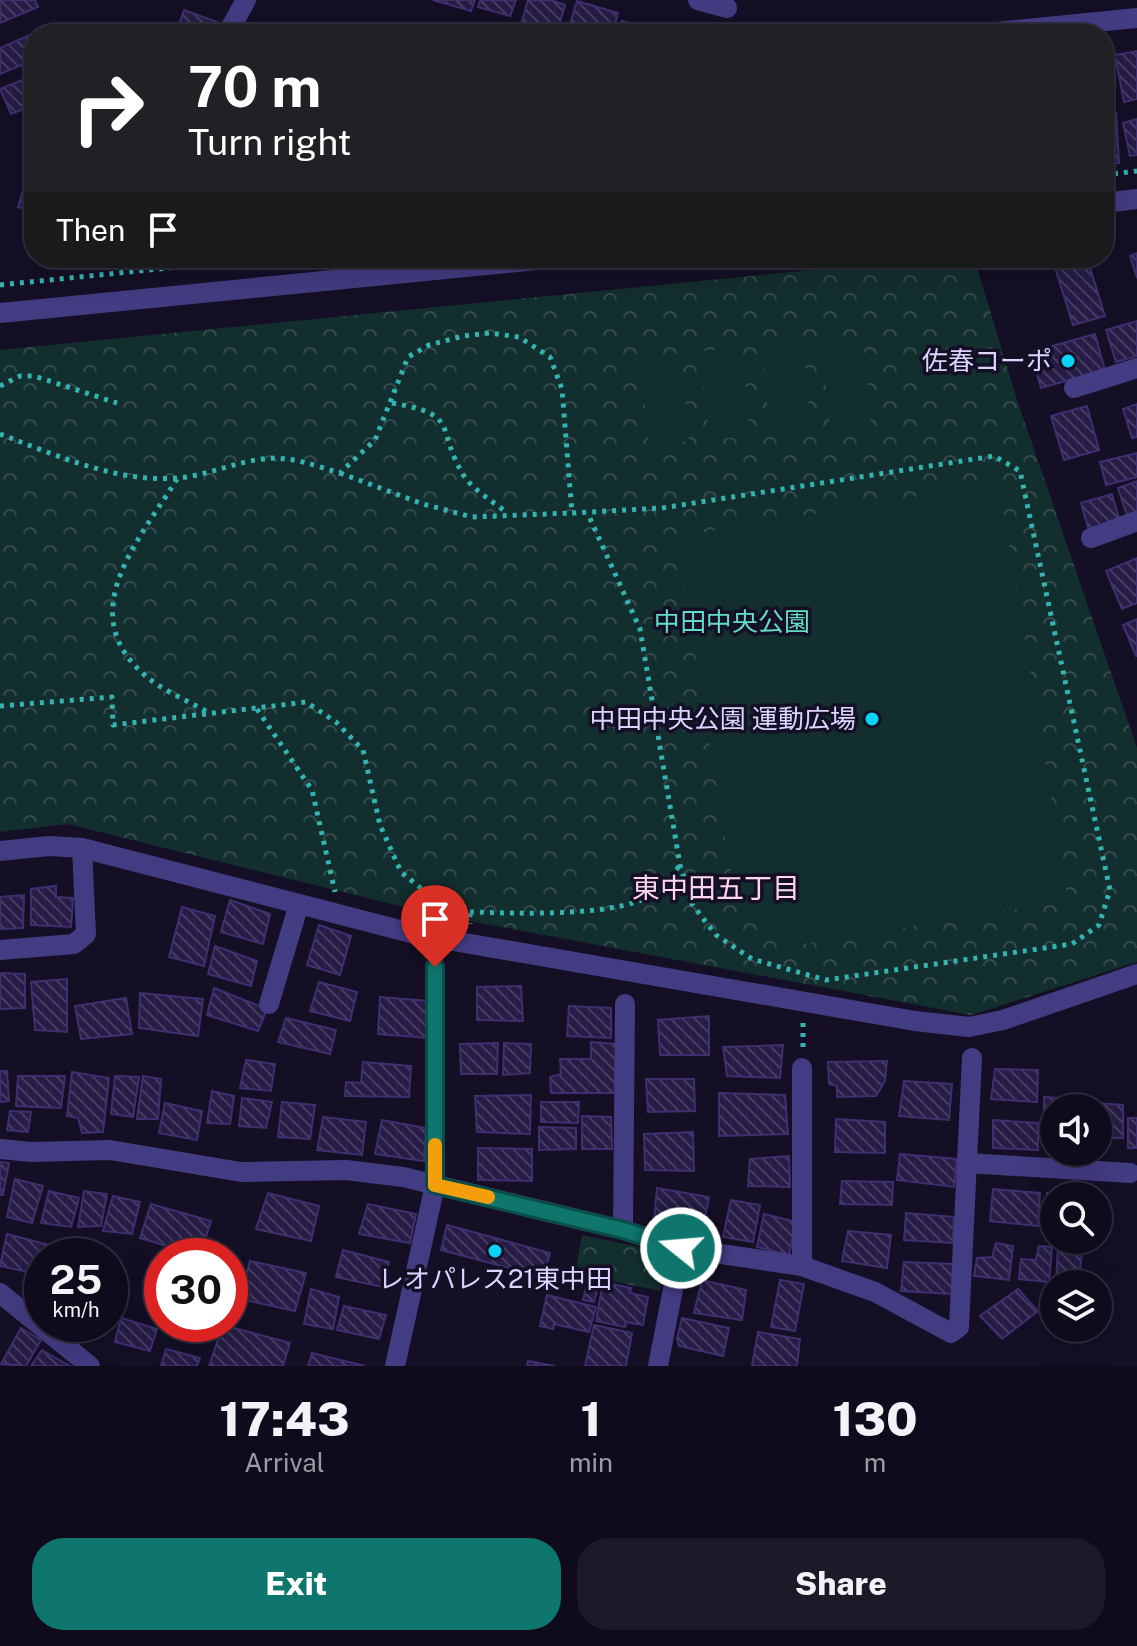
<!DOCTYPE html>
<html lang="en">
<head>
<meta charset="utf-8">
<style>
	body { margin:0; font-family:"Public Sans","Noto Sans JP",sans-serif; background:#1d1929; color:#f1f3f6; height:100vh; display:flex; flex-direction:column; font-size:30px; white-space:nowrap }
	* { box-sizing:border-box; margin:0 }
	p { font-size:26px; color:#9b9ba3 }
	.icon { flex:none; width:44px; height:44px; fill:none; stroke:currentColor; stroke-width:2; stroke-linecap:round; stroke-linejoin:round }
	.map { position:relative; height:1366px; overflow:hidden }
	.side { display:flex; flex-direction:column; background:#0f0b1c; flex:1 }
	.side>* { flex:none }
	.top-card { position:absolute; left:24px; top:24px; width:1090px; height:244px; border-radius:32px; box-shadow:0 8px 32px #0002,0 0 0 2px #2f2b3b; background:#202124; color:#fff; overflow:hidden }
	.buttons { position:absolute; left:1040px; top:1094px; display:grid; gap:16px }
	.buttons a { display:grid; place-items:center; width:72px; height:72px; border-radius:50%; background:#0f0b1c; box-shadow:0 8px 32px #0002,0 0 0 2px #2f2b3b; font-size:40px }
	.speed { position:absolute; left:24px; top:1238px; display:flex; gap:16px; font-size:40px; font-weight:700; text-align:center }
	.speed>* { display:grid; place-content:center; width:104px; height:104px; border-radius:50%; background:#0f0b1c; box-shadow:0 8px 32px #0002,0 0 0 2px #2f2b3b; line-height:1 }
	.speed small { font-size:20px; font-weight:400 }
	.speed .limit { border:12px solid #d22; background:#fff; color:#111 }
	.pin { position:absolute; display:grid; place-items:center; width:68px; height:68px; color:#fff; margin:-82px -34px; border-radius:50% 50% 50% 0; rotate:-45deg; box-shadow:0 0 8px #0007 }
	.pin .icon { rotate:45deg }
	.me { position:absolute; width:88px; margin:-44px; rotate:287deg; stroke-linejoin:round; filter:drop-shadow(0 0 6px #0008) }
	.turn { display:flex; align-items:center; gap:28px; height:168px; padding:0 32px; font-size:36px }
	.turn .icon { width:104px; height:104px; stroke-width:2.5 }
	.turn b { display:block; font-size:56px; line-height:68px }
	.then { display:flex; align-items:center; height:76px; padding:0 32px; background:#0003; gap:16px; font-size:30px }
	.eta { display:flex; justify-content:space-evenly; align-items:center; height:136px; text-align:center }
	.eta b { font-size:48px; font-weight:800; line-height:56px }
	.action { display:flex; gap:16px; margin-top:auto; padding:16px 32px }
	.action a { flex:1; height:92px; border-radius:32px; background:#0f766e; color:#fff; font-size:32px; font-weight:800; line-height:92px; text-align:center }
	.action a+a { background:#1d1929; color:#f1f3f6 }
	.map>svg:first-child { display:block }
</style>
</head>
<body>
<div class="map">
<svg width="1137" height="1366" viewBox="0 0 1137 1366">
	<defs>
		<pattern id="forest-crowns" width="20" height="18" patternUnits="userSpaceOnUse" patternTransform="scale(2)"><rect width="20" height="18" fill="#132e2e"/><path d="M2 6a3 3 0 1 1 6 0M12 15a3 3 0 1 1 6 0" fill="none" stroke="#354b4d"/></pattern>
		<pattern id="building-back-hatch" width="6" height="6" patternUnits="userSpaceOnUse" patternTransform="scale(2)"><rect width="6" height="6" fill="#261c45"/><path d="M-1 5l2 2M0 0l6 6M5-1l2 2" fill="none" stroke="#453c61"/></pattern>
	</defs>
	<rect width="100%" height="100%" fill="#140f25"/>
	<g fill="url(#forest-crowns)">
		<path d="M933 258H974L1018 403 1137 748V962L971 1015 432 914 67 824 0 832V350Z"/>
		<path d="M582 1235 649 1249 662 1269 660 1291 575 1273Z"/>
	</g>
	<g fill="#132e2e">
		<path d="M863 337 871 426 830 430 822 341Z"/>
		<path d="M803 342 811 431 770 435 762 346Z"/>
		<path d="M742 347 750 436 709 440 701 351Z"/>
		<path d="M681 353 689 441 649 445 640 356Z"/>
		<path d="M999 483 1068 901 803 944 737 910 676 537Z"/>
	</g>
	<g fill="url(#building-back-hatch)" stroke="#3f2f70" stroke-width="2">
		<path d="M0 0H35L38 7 0 23Z"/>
		<path d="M433 0H475L471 11Z"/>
		<path d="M480 0H516L510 16 478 7Z"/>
		<path d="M528 0H551L565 5 557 33 521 25Z"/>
		<path d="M577 1 618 13 612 34H567Z"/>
		<path d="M184 10 217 22 212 34H176Z"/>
		<path d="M622 21 649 30 648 34H618Z"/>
		<path d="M664 27 694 34H661Z"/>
		<path d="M32 34 34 60 0 74V48Z"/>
		<path d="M1137 51V99L1124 102 1115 55Z"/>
		<path d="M1108 58 1114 100 1104 102V59Z"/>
		<path d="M34 75V105L11 114 0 89Z"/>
		<path d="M1116 113 1119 163 1104 164V114Z"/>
		<path d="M1137 119V155L1130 156 1123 123Z"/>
		<path d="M34 153V212L18 207Z"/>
		<path d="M1137 253V278L1130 256Z"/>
		<path d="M1052 258H1087L1105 316 1073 325Z"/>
		<path d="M1137 321V356L1116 362 1106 330Z"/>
		<path d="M1095 334 1105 370 1041 388 1031 352Z"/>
		<path d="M1137 404V437L1132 438 1123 409Z"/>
		<path d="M1087 406 1099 450 1064 460 1051 416Z"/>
		<path d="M1137 453V477L1106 485 1100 462Z"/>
		<path d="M1137 481V511L1127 515 1118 488Z"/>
		<path d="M1112 494 1120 522 1089 531 1081 503Z"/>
		<path d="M1137 558V603L1122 609 1106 571Z"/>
		<path d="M1137 619V655L1136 656 1123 625Z"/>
		<path d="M56 886V897L73 898 71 927 31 925V889Z"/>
		<path d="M24 895 23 928 0 929V897Z"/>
		<path d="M230 900 270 914 263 944 221 932Z"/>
		<path d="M182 907 215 916 204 966 169 957Z"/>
		<path d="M319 925 351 936 340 975 307 965Z"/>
		<path d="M215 946 257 961 251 986 208 974Z"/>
		<path d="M0 973 25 974V1008L0 1009Z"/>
		<path d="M67 979V1032L35 1030 31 982Z"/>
		<path d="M319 982 357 992 350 1021 310 1011Z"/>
		<path d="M521 986 523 1021 477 1020V987Z"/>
		<path d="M214 988 267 1009 258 1031 207 1015Z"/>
		<path d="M140 993 203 999 198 1036 139 1028Z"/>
		<path d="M380 997 428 1001V1038L378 1034Z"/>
		<path d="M126 998 132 1034 81 1039 75 1006Z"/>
		<path d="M569 1006 611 1008V1038L567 1036Z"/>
		<path d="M709 1016V1055H660L658 1020Z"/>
		<path d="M286 1018 336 1030 330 1054 278 1042Z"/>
		<path d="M591 1042 616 1044 615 1093H551L550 1077 561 1074 560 1059H591Z"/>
		<path d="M498 1043 497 1074H461L460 1044Z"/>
		<path d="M504 1043 531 1044 530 1073 503 1075Z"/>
		<path d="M783 1045 780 1078 727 1076 723 1047Z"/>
		<path d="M246 1060 275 1064 271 1091 240 1088Z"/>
		<path d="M887 1061 885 1081 876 1096 837 1097V1086L829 1084 828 1062Z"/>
		<path d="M363 1062 411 1066 409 1097 345 1096 346 1082 361 1083Z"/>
		<path d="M995 1069 1038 1070 1037 1102 991 1099Z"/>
		<path d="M0 1071H7L9 1101 0 1102Z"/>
		<path d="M72 1072 109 1078 103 1132 82 1133 78 1118 67 1116Z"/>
		<path d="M18 1076H65L61 1108 16 1106Z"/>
		<path d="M115 1076 139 1077 133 1117 111 1114Z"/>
		<path d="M143 1076 161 1079 158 1119H137Z"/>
		<path d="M646 1079H694L695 1111 648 1112Z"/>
		<path d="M904 1081 952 1084 949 1120 899 1116Z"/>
		<path d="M212 1091 234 1096 230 1124 207 1123Z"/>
		<path d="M719 1093 785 1095 788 1134 719 1136Z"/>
		<path d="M531 1095 530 1134 477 1132 475 1096Z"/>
		<path d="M1044 1097 1092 1100V1108H1054V1133H1044Z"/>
		<path d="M242 1098 272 1102 266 1128 239 1126Z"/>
		<path d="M282 1102 315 1105 310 1139 278 1137Z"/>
		<path d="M541 1102H579L578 1123 541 1122Z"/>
		<path d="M165 1103 202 1111 197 1140 159 1133Z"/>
		<path d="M1097 1103 1123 1105V1138H1098Z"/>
		<path d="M10 1111 31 1112 28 1132 7 1130Z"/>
		<path d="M582 1116 611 1117 612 1149H582Z"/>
		<path d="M323 1117 366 1122 362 1155 317 1150Z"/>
		<rect x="1128" y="1118" width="9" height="30"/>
		<path d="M836 1119 885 1122V1153L835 1152Z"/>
		<path d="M382 1120 426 1128 424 1161 375 1154Z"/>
		<path d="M993 1120 1038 1123V1150L993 1148Z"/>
		<path d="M539 1127 576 1128V1149L539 1150Z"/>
		<path d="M693 1132 694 1171 645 1170 644 1134Z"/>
		<path d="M478 1148 532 1149V1181L478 1180Z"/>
		<path d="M900 1154 957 1159 954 1187 897 1180Z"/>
		<path d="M789 1156 790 1187 748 1186 750 1159Z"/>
		<path d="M0 1162 9 1163 3 1195H0Z"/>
		<path d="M15 1179 43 1186 32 1223 7 1217Z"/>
		<path d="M842 1181 893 1182 892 1205 840 1204Z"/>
		<path d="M657 1188 709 1197 703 1227 654 1220Z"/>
		<path d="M993 1189 1040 1193 1038 1226 990 1221Z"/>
		<path d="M49 1191 79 1198 71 1227 41 1223Z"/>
		<path d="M84 1191 107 1194 101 1226 78 1227Z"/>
		<path d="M268 1193 319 1206 311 1241 256 1229Z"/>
		<path d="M1047 1193 1104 1196 1103 1227H1098V1196H1054V1226H1046Z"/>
		<path d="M113 1196 140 1202 132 1234 103 1231Z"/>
		<path d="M731 1200 760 1205 753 1242 723 1237Z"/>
		<path d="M151 1204 211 1221 200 1256 140 1238Z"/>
		<path d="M368 1204 416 1214 410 1243 359 1234Z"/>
		<path d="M906 1213 954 1217 953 1243 904 1240Z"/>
		<path d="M764 1214 796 1222 789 1255 757 1247Z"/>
		<path d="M447 1225 550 1253 543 1277 441 1250Z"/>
		<path d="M848 1231 891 1235 887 1268 842 1261Z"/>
		<path d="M7 1234 53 1246 50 1256H42V1275L0 1266Z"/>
		<path d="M996 1243 1013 1246 1009 1280 974 1276 977 1258 992 1257Z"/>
		<path d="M1039 1246 1052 1247 1049 1282 1019 1279 1021 1259 1036 1260Z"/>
		<path d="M1058 1247H1083L1078 1283 1056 1282Z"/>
		<path d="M343 1250 389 1262 383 1287 336 1277Z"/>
		<path d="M250 1261 306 1273 295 1311 240 1299Z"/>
		<path d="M904 1262 954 1264 952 1294 901 1291Z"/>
		<path d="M588 1280 599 1283 594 1302 583 1300Z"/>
		<path d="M702 1280 746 1290 742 1320 694 1313Z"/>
		<path d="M780 1280 804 1284 795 1331 771 1327Z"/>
		<path d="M603 1282 631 1288 630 1293 648 1297 643 1325 626 1322 625 1327 596 1321Z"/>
		<path d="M311 1289 339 1297 333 1329 304 1324Z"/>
		<path d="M1018 1289 1038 1311 1002 1339 980 1316Z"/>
		<path d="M547 1295 596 1307 589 1332 554 1324 553 1329 540 1326Z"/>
		<path d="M344 1306 386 1315 379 1339 337 1330Z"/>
		<path d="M121 1318 157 1329 150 1351 115 1342Z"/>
		<path d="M682 1318 729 1328 723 1356 679 1346 677 1339Z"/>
		<path d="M170 1324H212L209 1337 169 1327Z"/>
		<path d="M223 1325 290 1343 283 1366H209Z"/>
		<path d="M594 1325 632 1333 626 1366H585Z"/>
		<path d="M21 1328 41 1340 26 1366 1 1364Z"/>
		<path d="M758 1332 800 1339 797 1366H752Z"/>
		<path d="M166 1349 200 1358 197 1366H161Z"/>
		<path d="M42 1350 70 1366H31Z"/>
		<path d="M312 1353 365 1366H308Z"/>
		<path d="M528 1361 555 1366H527Z"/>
	</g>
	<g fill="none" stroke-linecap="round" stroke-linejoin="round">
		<g stroke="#33b3b1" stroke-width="5" stroke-dasharray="4 6" stroke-linecap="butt">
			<path d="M1104 175 1137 171"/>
			<path d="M0 285 267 258"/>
			<path d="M0 386 20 376H34L117 403"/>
			<path d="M392 403C462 415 434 427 464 476 473 490 494 502 507 513"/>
			<path d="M0 434C56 455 116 483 178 478 214 475 250 454 287 459 304 461 323 468 340 473L375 440 408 357 429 345 463 336 489 333 519 337 550 357 562 389 572 513 662 508 994 456 1020 471 1110 890 1099 925 1072 944 826 980 752 959 716 935 692 904 680 865 640 629 588 514"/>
			<path d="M340 473 423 504 472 517 572 513"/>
			<path d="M177 479C139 541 71 614 147 677 165 692 191 702 211 714"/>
			<path d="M0 706 112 697 113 725 306 702 336 722 363 750 380 825 401 872 433 898 470 912V924"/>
			<path d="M257 709 312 790 335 892"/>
			<path d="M470 912C514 913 628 919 661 889 668 883 674 872 680 865"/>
			<path d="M803 1047V1021"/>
		</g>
		<g stroke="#423c82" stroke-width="20">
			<path d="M698 0 727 8"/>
			<path d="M227 34 246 0"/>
			<path d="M976 34 1137 18"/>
			<path d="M1074 388 1137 368"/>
			<path d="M1091 538 1137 521"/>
			<path d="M0 851 49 846 82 848 419 935 915 1021 969 1027 1003 1020 1137 974"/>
			<path d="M0 950 74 944 86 934 82 848"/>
			<path d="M269 1004 299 904"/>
			<path d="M0 1149 31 1152 110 1150 241 1172 346 1170 403 1177 623 1230 681 1248 802 1266 875 1292 951 1333 959 1327 972 1058"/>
			<path d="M967 1163 1130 1173"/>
			<path d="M623 1230 625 1004"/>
			<path d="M802 1266V1068"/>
			<path d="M0 1293 90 1366"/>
			<path d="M395 1366 435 1185V967"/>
			<path d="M658 1366 681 1248"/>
		</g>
		<g stroke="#423c82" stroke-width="20">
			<path d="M1104 203 1137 199"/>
			<path d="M0 313 557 258"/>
		</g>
	</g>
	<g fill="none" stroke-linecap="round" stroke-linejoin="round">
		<g stroke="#0a4d48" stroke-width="20">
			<path id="route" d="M435 967V1185L623 1230 681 1248"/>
		</g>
		<use href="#route" stroke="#0f766e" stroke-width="14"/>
		<path stroke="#f59e0b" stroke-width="14" d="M435 1145V1185L488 1197"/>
	</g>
	<g fill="#08d3f6" stroke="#140f25" stroke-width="3">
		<circle cx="1068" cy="361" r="8"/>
		<circle cx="872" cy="719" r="8"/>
		<circle cx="495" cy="1251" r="8"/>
	</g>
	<g text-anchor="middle" stroke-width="7" stroke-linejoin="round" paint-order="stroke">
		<g font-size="26" fill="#dbd4fe" stroke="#140f25" text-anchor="end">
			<text x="1052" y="370">佐春コーポ</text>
			<text x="856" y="728">中田中央公園 運動広場</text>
			<text x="495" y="1288" text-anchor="middle">レオパレス21東中田</text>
		</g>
		<g font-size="26" fill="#62dcc3" stroke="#140f25">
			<text x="732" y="631">中田中央公園</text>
		</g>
		<g font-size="28" fill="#fed6ed" stroke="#140f25">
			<text x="716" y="898">東中田五丁目</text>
		</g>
	</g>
</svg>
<div class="buttons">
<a><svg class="icon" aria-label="sound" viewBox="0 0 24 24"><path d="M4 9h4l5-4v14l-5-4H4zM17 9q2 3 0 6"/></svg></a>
<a><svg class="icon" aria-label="search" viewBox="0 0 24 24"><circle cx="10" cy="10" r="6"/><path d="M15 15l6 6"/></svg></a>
<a><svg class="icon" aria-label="layers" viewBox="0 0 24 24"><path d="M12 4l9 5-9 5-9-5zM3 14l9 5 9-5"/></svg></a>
</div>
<div class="speed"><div>25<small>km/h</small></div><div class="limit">30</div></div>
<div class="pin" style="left:435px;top:967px;background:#d93025"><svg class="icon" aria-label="arrive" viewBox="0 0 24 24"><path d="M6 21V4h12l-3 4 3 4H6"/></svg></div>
<svg class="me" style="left:681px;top:1248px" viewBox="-20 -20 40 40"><circle r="17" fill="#0f766e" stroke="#fff" stroke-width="3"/><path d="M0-11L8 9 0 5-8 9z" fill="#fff"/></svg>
<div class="top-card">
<div class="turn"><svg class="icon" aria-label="right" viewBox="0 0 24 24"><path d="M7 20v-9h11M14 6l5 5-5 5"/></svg><div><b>70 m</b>Turn right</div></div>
<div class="then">Then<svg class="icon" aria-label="arrive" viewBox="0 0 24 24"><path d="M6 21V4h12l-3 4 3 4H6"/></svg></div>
</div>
</div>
<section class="side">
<div class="eta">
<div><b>17:43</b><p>Arrival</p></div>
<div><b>1</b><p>min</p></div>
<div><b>130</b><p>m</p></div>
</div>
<div class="action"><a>Exit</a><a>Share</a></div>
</section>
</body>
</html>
